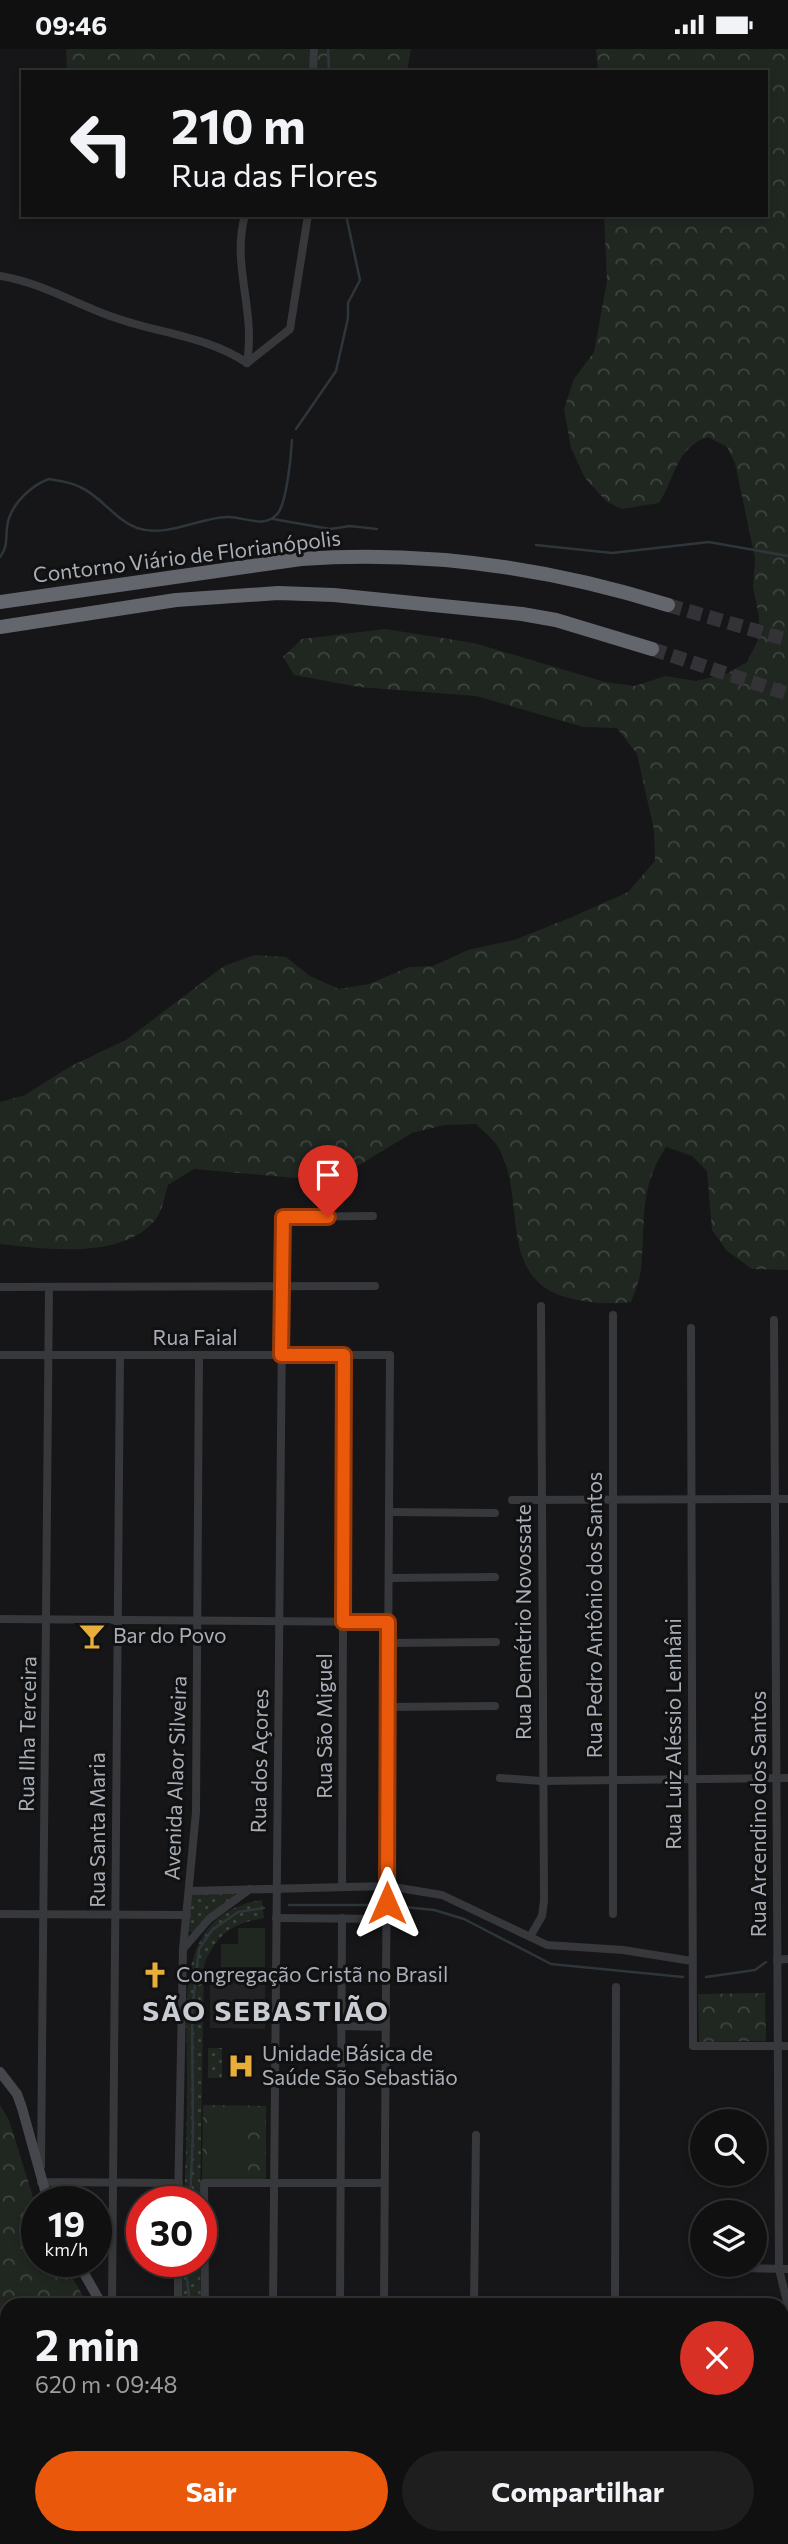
<!DOCTYPE html>
<html lang="pt">
<head>
<meta charset="utf-8">
<style>
	body { margin:0; font-family:Commissioner,sans-serif; background:#1e1e1f; color:#f1f3f6; height:100vh; display:flex; flex-direction:column; font-size:26px; white-space:nowrap }
	* { box-sizing:border-box; margin:0 }
	p { font-size:23px; color:#9c9d9f }
	.icon { flex:none; width:38px; height:38px; fill:none; stroke:currentColor; stroke-width:2; stroke-linecap:round; stroke-linejoin:round }
	.map { position:relative; flex:1; overflow:hidden }
	.drawer { position:absolute; left:0px; top:2249px; width:789px; height:247px; display:flex; flex-direction:column; background:#101011; border-radius:21px 21px 0 0; box-shadow:0 4px 10px #0003,0 0 0 2px #303031 }
	.drawer>* { flex:none }
	.top-card { position:absolute; left:21px; top:21px; width:747px; height:147px; border-radius:0px; box-shadow:0 4px 10px #0003,0 0 0 2px #303031; background:#101011; color:#f1f3f6; overflow:hidden }
	.controls { position:absolute; left:690px; top:2060px; display:grid; gap:14px }
	.controls a { display:grid; place-items:center; width:77px; height:77px; border-radius:50%; background:#101011; box-shadow:0 4px 10px #0003,0 0 0 2px #303031; font-size:35px }
	.speed { position:absolute; left:21px; top:2137px; display:flex; gap:14px; font-size:35px; font-weight:700; text-align:center }
	.speed>* { display:grid; place-content:center; width:91px; height:91px; border-radius:50%; background:#101011; box-shadow:0 4px 10px #0003,0 0 0 2px #303031; line-height:1 }
	.speed small { font-size:18px; font-weight:400 }
	.speed .limit { border:10px solid #d22; background:#fff; color:#111 }
	.pin { position:absolute; display:grid; place-items:center; width:60px; height:60px; color:#fff; margin:-72px -30px; border-radius:50% 50% 50% 0; rotate:-45deg; box-shadow:0 0 7px #0007 }
	.pin .icon { rotate:45deg }
	.me { position:absolute; width:77px; margin:-38px; rotate:0deg; stroke-linejoin:round; filter:drop-shadow(0 0 5px #0008) }
	.turn { display:flex; align-items:center; gap:24px; height:147px; padding:0 35px; font-size:32px }
	.turn .icon { width:91px; height:91px; stroke-width:2.5 }
	.turn b { display:block; font-size:49px; line-height:60px }
	.round { display:grid; place-items:center; flex:none; width:74px; height:74px; border-radius:37px; background:#1e1e1f }
	.overview { display:flex; align-items:center; justify-content:space-between; height:119px; padding:0 35px }
	h1 { font-size:42px; font-weight:700; line-height:52px }
	.action { display:flex; gap:14px; margin-top:auto; padding:14px 35px }
	.action a { flex:1; height:80px; border-radius:42px; background:#ea580c; color:#fff; font-size:28px; font-weight:700; line-height:80px; text-align:center }
	.action a+a { background:#1e1e1f; color:#f1f3f6 }
	.status { display:flex; justify-content:space-between; align-items:center; height:49px; padding:0 35px; background:#101011; direction:ltr }
	.status svg { height:19px; fill:currentColor }
	.map>svg:first-child { display:block }
</style>
</head>
<body>
<div class="status"><b>09:46</b><svg viewBox="0 0 49 12"><path d="M0 12V9h3v3zM5 12V6h3v6zM10 12V3h3v9zM15 12V0h3v12zM26 1h20v11H26zM47 4h2v5h-2z"/></svg></div>
<div class="map">
<svg width="788" height="2495" viewBox="0 0 788 2495">
	<defs>
		<pattern id="grass-dots" width="8" height="8" patternUnits="userSpaceOnUse" patternTransform="scale(1.75)"><rect width="8" height="8" fill="#202721"/><path d="M2 2h.1M6 6h.1" fill="none" stroke="#3e443f" stroke-width="1.8" stroke-linecap="round"/></pattern>
		<pattern id="forest-crowns" width="20" height="18" patternUnits="userSpaceOnUse" patternTransform="scale(1.75)"><rect width="20" height="18" fill="#202721"/><path d="M2 6a3 3 0 1 1 6 0M12 15a3 3 0 1 1 6 0" fill="none" stroke="#3e443f"/></pattern>
	</defs>
	<rect width="100%" height="100%" fill="#161517"/>
	<path fill="#222224" d="M210 1921H265V1980L210 1979Z"/>
	<g fill="url(#grass-dots)">
		<path d="M233 1844 235 1847 204 1870 194 1883H187L192 1845Z"/>
		<path d="M262 1851 264 1869C232 1874 216 1886 204 1916L200 2152H184C186 2112 187 2071 187 2030 188 1961 171 1865 262 1851Z"/>
		<rect x="208" y="1999" width="14" height="30"/>
		<path d="M182 2212H200L201 2256H182Z"/>
	</g>
	<g fill="url(#forest-crowns)">
		<path d="M66 0H411L407 23H67Z"/>
		<path d="M596 0H788V1221L752 1220 727 1202 712 1181 707 1122 692 1107 666 1098C638 1141 646 1172 641 1220 640 1231 635 1242 631 1253 608 1256 585 1254 562 1247 497 1225 527 1147 498 1098 493 1090 483 1082 476 1075L444 1076 412 1084 356 1118 326 1125 295 1129 194 1120 168 1136C165 1145 163 1159 158 1167 127 1212 46 1200 0 1195V1053L25 1046 69 1018 126 991 224 917 254 906 286 908 310 927 339 940 369 935 409 918 433 917 468 901 514 891 572 868 628 843 655 812 654 781 637 705 617 679 583 678 476 647 359 638 294 626 283 608 302 590 385 580 474 594 605 633 635 637 665 627 696 632 726 625 747 613 758 591 759 567 753 538 755 509 735 414 727 398 708 388C675 399 676 428 659 454L622 460 607 453 585 429 571 399 564 360 574 330 594 303 607 232 604 166H766V23H598Z"/>
		<path d="M765 1944 766 1992 699 1993 698 1945Z"/>
		<path d="M0 2056 9 2071 37 2161V2212H63L88 2256H7V2488L231 2489V2495H0Z"/>
		<path d="M203 2056 266 2057V2131L202 2130Z"/>
	</g>
	<g fill="#202721">
		<path d="M238 1879H265V1918H221V1895H238Z"/>
		<path d="M207 2060 242 2061V2122H207Z"/>
	</g>
	<g fill="none" stroke-linecap="round" stroke-linejoin="round">
		<g stroke="#2e363c" stroke-width="2.5">
			<path d="M328 0 329 23"/>
			<path d="M296 380 336 322 348 269V254L360 231 346 166"/>
			<path d="M273 470 330 480 350 477 377 480"/>
			<path d="M536 496 612 504 709 493 788 507"/>
			<path d="M0 508C10 496 4 482 9 469 15 452 32 436 49 430 59 432 71 433 80 438 101 447 115 471 137 479 166 489 198 469 227 468 243 467 265 481 278 464 287 452 291 407 292 391"/>
			<path d="M289 1856H375"/>
			<path d="M394 1857 434 1861 464 1870 551 1915 683 1928"/>
			<path d="M706 1928 755 1921 766 1913"/>
			<path d="M190 2152 193 2084 192 1962 199 1900 212 1881 238 1863 264 1859"/>
			<path d="M185 2212 190 2256"/>
			<path d="M782 2343H788"/>
			<path d="M210 2488 213 2495"/>
			<path d="M645 2495V2488"/>
		</g>
		<g stroke="#2e363c" stroke-width="16">
			<path d="M0 2350 7 2359"/>
			<path d="M47 2488 53 2495"/>
			<path d="M63 2495C82 2490 104 2484 121 2495"/>
		</g>
		<g stroke="#333337" stroke-width="14" stroke-dasharray="14 7" stroke-linecap="butt">
			<path d="M668 556 788 591"/>
			<path d="M652 600 788 645"/>
		</g>
		<g stroke="#37383c" stroke-width="8">
			<path d="M313 23 314 0"/>
			<path d="M245 166C231 217 256 259 247 314"/>
			<path d="M0 227C39 233 74 254 110 267 155 284 208 287 247 314"/>
			<path d="M247 314 290 280 308 166"/>
			<path d="M0 1238 375 1237"/>
			<path d="M613 1266V1865"/>
			<path d="M774 1271 779 2220 788 2257"/>
			<path d="M691 1279 693 1997H788"/>
			<path d="M0 1306H390L384 2256"/>
			<path d="M512 1451 788 1450"/>
			<path d="M389 1463 495 1464"/>
			<path d="M389 1529 495 1528"/>
			<path d="M0 1570 388 1573"/>
			<path d="M388 1594 496 1593"/>
			<path d="M388 1658 495 1657"/>
			<path d="M500 1729 541 1732 788 1729"/>
			<path d="M342 1838 344 1306"/>
			<path d="M190 1842 387 1837 442 1846 547 1896 623 1901 692 1912"/>
			<path d="M0 1865 187 1866"/>
			<path d="M276 1869 386 1870"/>
			<path d="M531 1886 542 1867 544 1852 541 1257"/>
			<path d="M183 1900 209 1870 250 1840"/>
			<path d="M777 1911 788 1910"/>
			<path d="M341 1977 386 1978"/>
			<path d="M41 2117 49 1238"/>
			<path d="M41 2130V2133L179 2134"/>
			<path d="M178 2152 183 1900 196 1763 199 1306"/>
			<path d="M741 2219 788 2220"/>
			<path d="M112 2256 120 1306"/>
			<path d="M178 2256V2212"/>
			<path d="M205 2256 204 2134H384"/>
			<path d="M273 2256 283 1168 373 1167"/>
			<path d="M340 2256 342 1869"/>
			<path d="M474 2256 476 2086"/>
			<path d="M615 2256 616 1938"/>
			<path d="M782 2358H788"/>
			<path d="M375 2488V2495"/>
			<path d="M477 2495 480 2488"/>
		</g>
		<g stroke="#45474c" stroke-width="10">
			<path d="M0 2023 17 2045 22 2059 48 2152"/>
			<path d="M77 2212 102 2256"/>
			<path d="M782 2442H788"/>
		</g>
		<g stroke="#63666d" stroke-width="14">
			<path d="M0 553 301 510C424 501 550 519 668 556"/>
			<path d="M0 578 176 551 278 544 334 546 522 565 556 571 652 600"/>
		</g>
	</g>
	<g fill="none" stroke-linecap="round" stroke-linejoin="round">
		<g stroke="#983908" stroke-width="18">
			<path id="route" d="M328 1168H283L281 1306H344L343 1573H388L387 1854"/>
		</g>
		<use href="#route" stroke="#ea580c" stroke-width="12"/>
	</g>
	<defs>
		<g id="bar-bare" transform="scale(2.1)"><path d="M-6-5H6L.8 .8V4.5H3.5V6h-7V4.5H-.8V.8Z" fill="#e8ae3c" stroke="#111112" stroke-width="2.5" paint-order="stroke"/></g>
		<g id="church-bare" transform="scale(2.1)"><path d="M-1.2-6h2.4v3.5h3.3v2.4h-3.3V6h-2.4V-.1h-3.3v-2.4h3.3Z" fill="#e8ae3c" stroke="#111112" stroke-width="2.5" paint-order="stroke"/></g>
		<g id="hospital-bare" transform="scale(2.1)"><path d="M-5-5h3v3.5h4V-5h3V5h-3V1.5h-4V5h-3Z" fill="#e8ae3c" stroke="#111112" stroke-width="2.5" paint-order="stroke"/></g>
	</defs>
	<g fill-rule="evenodd">
		<use href="#bar-bare" x="92" y="1587"/>
		<use href="#church-bare" x="155" y="1926"/>
		<use href="#hospital-bare" x="241" y="2017"/>
	</g>
	<g text-anchor="middle" stroke-width="6" stroke-linejoin="round" paint-order="stroke">
		<g font-size="21" fill="#a8adb7" stroke="#111112">
			<text transform="translate(187 508) rotate(-7)" y="7">Contorno Viário de Florianópolis</text>
			<text x="195" y="1296">Rua Faial</text>
			<text transform="translate(595 1566) rotate(-90)" y="7">Rua Pedro Antônio dos Santos</text>
			<text transform="translate(524 1573) rotate(-90)" y="7">Rua Demétrio Novossate</text>
			<text transform="translate(325 1677) rotate(-90)" y="7">Rua São Miguel</text>
			<text transform="translate(28 1685) rotate(-89)" y="7">Rua Ilha Terceira</text>
			<text transform="translate(674 1685) rotate(-90)" y="7">Rua Luiz Aléssio Lenhâni</text>
			<text transform="translate(260 1712) rotate(-89)" y="7">Rua dos Açores</text>
			<text transform="translate(176 1729) rotate(-88)" y="7">Avenida Alaor Silveira</text>
			<text transform="translate(759 1765) rotate(-90)" y="7">Rua Arcendino dos Santos</text>
			<text transform="translate(98 1781) rotate(-90)" y="7">Rua Santa Maria</text>
		</g>
		<g font-size="21" fill="#a8adb7" stroke="#111112" text-anchor="start">
			<text x="113" y="1594">Bar do Povo</text>
			<text x="176" y="1933">Congregação Cristã no Brasil</text>
			<text x="262" y="2012">Unidade Básica de<tspan x="262" dy="24">Saúde São Sebastião</tspan></text>
		</g>
		<g font-size="28" font-weight="bold" letter-spacing="2" fill="#c9ccd3" stroke="#111112">
			<text x="266" y="1972">SÃO SEBASTIÃO</text>
		</g>
	</g>
</svg>
<div class="controls">
<a><svg class="icon" aria-label="search" viewBox="0 0 24 24"><circle cx="10" cy="10" r="6"/><path d="M15 15l6 6"/></svg></a>
<a><svg class="icon" aria-label="layers" viewBox="0 0 24 24"><path d="M12 4l9 5-9 5-9-5zM3 14l9 5 9-5"/></svg></a>
</div>
<div class="speed"><div>19<small>km/h</small></div><div class="limit">30</div></div>
<div class="pin" style="left:328px;top:1168px;background:#d93025"><svg class="icon" aria-label="arrive" viewBox="0 0 24 24"><path d="M6 21V4h12l-3 4 3 4H6"/></svg></div>
<svg class="me" style="left:387px;top:1854px" viewBox="-20 -20 40 40"><path d="M0-17L14 15 0 8-14 15z" fill="#ea580c" stroke="#fff" stroke-width="4"/></svg>
<div class="top-card">
<div class="turn"><svg class="icon" aria-label="left" viewBox="0 0 24 24"><path d="M17 20v-9H6M10 6l-5 5 5 5"/></svg><div><b>210 m</b>Rua das Flores</div></div>
</div>
<section class="drawer">
<div class="overview"><div><h1>2 min</h1><p>620 m · 09:48</p></div><a class="round" style="background:#d93025;color:#fff"><svg class="icon" aria-label="close" viewBox="0 0 24 24"><path d="M6 6l12 12M18 6L6 18"/></svg></a></div>
<div class="action"><a>Sair</a><a>Compartilhar</a></div>
</section>
</div>
</body>
</html>
